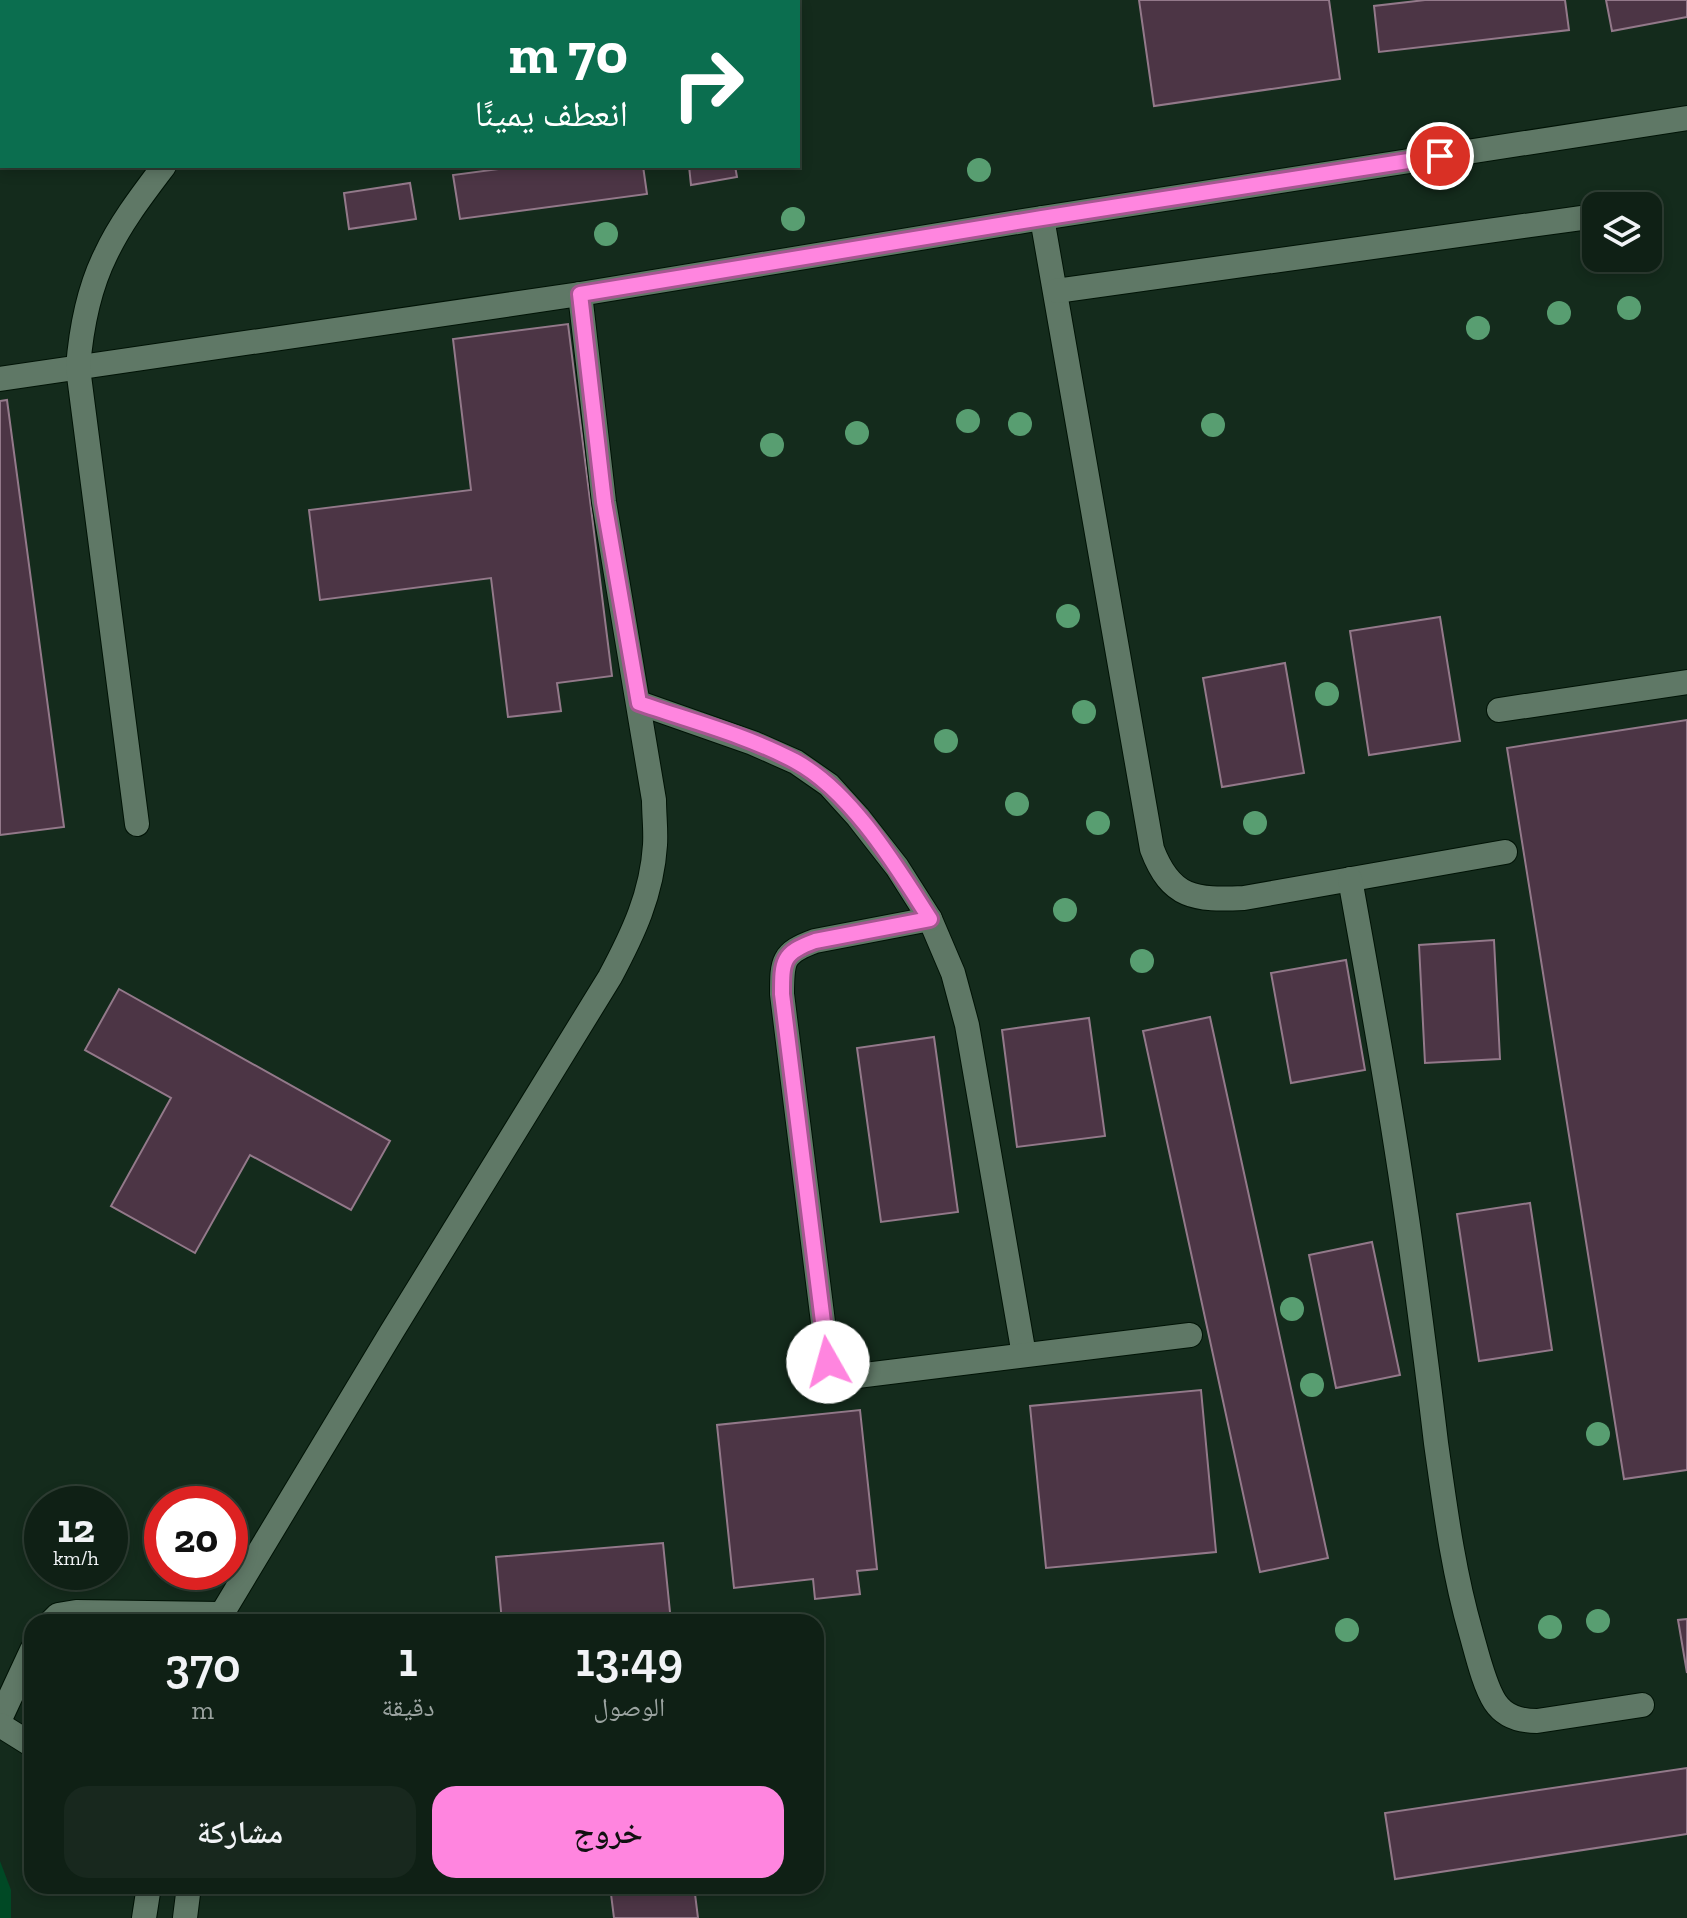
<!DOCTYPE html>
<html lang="ar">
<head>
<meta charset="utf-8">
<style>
	body { margin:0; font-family:"Zilla Slab","Noto Naskh Arabic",serif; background:#18281e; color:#f1f3f6; direction:rtl; height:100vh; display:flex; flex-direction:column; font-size:30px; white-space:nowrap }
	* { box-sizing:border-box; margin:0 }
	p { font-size:26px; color:#9ba3a0 }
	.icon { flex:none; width:44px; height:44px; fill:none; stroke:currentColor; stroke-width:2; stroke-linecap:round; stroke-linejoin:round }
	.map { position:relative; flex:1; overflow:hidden; direction:ltr }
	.drawer { position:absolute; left:24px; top:1614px; width:800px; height:280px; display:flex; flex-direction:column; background:#0f2015; border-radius:24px; box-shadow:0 4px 12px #0003,0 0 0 2px #2f3e34; direction:rtl }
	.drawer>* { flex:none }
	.hud { position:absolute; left:0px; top:0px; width:800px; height:168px; box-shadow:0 4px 12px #0003,0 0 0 2px #2f3e34; direction:rtl; background:#0b6e4f; color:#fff; overflow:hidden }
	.controls { position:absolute; left:1582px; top:192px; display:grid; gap:16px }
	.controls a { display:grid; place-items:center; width:80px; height:80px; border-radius:16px; background:#0f2015; box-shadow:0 4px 12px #0003,0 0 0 2px #2f3e34; font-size:40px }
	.speed { position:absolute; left:24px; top:1486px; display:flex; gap:16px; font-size:40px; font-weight:700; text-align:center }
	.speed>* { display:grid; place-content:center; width:104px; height:104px; border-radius:50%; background:#0f2015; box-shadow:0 4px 12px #0003,0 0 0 2px #2f3e34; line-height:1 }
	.speed small { font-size:20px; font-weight:400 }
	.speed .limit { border:12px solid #d22; background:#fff; color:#111 }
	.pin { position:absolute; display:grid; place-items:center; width:68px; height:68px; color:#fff; margin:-34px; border:4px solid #fff; border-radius:50%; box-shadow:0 2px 8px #0007 }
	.me { position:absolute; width:88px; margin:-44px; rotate:353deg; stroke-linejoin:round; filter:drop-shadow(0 0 6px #0008) }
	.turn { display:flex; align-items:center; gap:28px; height:168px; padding:0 40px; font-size:36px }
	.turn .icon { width:104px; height:104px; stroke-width:2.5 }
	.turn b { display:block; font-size:56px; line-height:68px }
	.eta { display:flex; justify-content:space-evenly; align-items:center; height:136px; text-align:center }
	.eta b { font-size:48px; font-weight:600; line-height:56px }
	.cta { display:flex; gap:16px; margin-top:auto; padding:16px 40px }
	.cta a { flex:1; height:92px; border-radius:24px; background:#ff85df; color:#111; font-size:32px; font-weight:600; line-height:92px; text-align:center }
	.cta a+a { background:#18281e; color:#f1f3f6 }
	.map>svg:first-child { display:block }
</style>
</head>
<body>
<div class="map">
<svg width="1687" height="1918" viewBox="0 0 1687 1918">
	<rect width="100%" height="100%" fill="#142b1c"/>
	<path fill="#004925" d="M0 1861 11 1890V1918H0Z"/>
	<g fill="#4c3545" stroke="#93798a" stroke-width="2">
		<rect x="664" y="0" width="46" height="2"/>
		<path d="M1139 0H1329L1340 79 1154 106Z"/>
		<path d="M1425 0H1565L1569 30 1379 52 1374 6Z"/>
		<path d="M1606 0H1687V17L1612 31Z"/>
		<path d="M521 166H643L647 194 460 219 453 175Z"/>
		<path d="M689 166H735L737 177 691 185Z"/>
		<path d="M410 183 416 219 349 229 344 193Z"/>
		<path d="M568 324 612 676 557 683 561 711 508 717 491 578 320 600 309 510 471 490 453 339Z"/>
		<path d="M7 400 64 827 0 835V401Z"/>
		<path d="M1440 617 1460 741 1369 755 1350 631Z"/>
		<path d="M1285 663 1304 773 1222 787 1203 678Z"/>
		<path d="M1687 720V1470L1624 1479 1507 748Z"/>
		<path d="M1494 940 1500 1059 1425 1063 1419 945Z"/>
		<path d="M1346 960 1365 1070 1291 1083 1271 973Z"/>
		<path d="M119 989 390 1141 351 1210 250 1155 195 1253 111 1206 171 1098 85 1050Z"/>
		<path d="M1210 1017 1328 1558 1260 1572 1143 1031Z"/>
		<path d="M1089 1018 1105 1136 1017 1147 1002 1030Z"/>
		<path d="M934 1037 958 1212 881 1222 857 1048Z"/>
		<path d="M1530 1203 1552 1350 1479 1361 1457 1214Z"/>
		<path d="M1372 1242 1400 1375 1336 1388 1309 1255Z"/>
		<path d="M1201 1390 1216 1552 1046 1568 1030 1406Z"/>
		<path d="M860 1410 877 1569 857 1571 860 1594 815 1599 813 1579 734 1588 717 1425Z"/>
		<path d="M663 1543 671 1622H502L496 1557Z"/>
		<path d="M1687 1619V1673L1678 1620Z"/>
		<path d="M1687 1768V1834L1395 1879 1385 1813Z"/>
		<path d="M610 1886H694L698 1918H614Z"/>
	</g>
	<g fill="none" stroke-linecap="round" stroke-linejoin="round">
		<g stroke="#001306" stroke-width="26">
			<g id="minor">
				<path d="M283 2 284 0"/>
				<path d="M1042 218 1152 849C1171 899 1195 900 1244 898L1505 852"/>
				<path d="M1056 291 1596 216"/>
				<path d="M0 379 580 294 1042 218 1687 118"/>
				<path d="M639 703 753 743 796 762 829 785 858 817 897 867 930 919 953 973 967 1025 1024 1355"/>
				<path d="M1499 710 1687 682"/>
				<path d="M137 824 78 368C81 329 88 290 106 254 121 222 143 194 164 166"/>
				<path d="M1350 879C1373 1007 1396 1134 1413 1262 1421 1322 1429 1383 1436 1443 1445 1507 1453 1571 1471 1633 1477 1654 1484 1685 1495 1702 1505 1717 1520 1721 1537 1721L1642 1705"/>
				<path d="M930 919 815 941C782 953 782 961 782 994L828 1362C836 1374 843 1376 857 1376L1190 1335"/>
				<path d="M51 1622 58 1615 76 1612 220 1614"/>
				<path d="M217 1622 391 1333 610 977C633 934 652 894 655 845 656 830 654 815 654 800L604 502 580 294"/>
				<path d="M0 1719 32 1650"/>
				<path d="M0 1725 32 1745"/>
				<path d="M144 1918 149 1886"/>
				<path d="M185 1918 189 1886"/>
			</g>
		</g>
		<use href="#minor" stroke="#5f7866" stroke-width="24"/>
	</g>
	<g fill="#589e71">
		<circle cx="979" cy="170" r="12"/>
		<circle cx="793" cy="219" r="12"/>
		<circle cx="606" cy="234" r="12"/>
		<circle cx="1629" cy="308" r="12"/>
		<circle cx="1559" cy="313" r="12"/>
		<circle cx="1478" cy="328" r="12"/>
		<circle cx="968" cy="421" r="12"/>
		<circle cx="1020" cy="424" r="12"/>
		<circle cx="1213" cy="425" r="12"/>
		<circle cx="857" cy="433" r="12"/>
		<circle cx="772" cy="445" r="12"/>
		<circle cx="1068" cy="616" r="12"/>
		<circle cx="1327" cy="694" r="12"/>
		<circle cx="1084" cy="712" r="12"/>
		<circle cx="946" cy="741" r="12"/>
		<circle cx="1017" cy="804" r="12"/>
		<circle cx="1098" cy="823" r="12"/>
		<circle cx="1255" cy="823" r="12"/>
		<circle cx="1065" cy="910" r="12"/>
		<circle cx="1142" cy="961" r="12"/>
		<circle cx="1292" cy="1309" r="12"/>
		<circle cx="1312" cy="1385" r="12"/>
		<circle cx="1598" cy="1434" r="12"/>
		<circle cx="1598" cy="1621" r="12"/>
		<circle cx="1550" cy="1627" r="12"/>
		<circle cx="1347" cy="1630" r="12"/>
	</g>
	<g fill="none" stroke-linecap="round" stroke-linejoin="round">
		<g stroke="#a65691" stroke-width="20">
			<path id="route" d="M828 1362 782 994C782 961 782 953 815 941L930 919C896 866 851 791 795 761 746 735 691 721 639 703L604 502 580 294 1042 218 1440 156"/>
		</g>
		<use href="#route" stroke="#ff85df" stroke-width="14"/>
	</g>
</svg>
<div class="controls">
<a><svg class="icon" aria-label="layers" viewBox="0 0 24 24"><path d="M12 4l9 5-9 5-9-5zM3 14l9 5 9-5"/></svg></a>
</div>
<div class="speed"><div>12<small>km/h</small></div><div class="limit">20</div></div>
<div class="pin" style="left:1440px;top:156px;background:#d93025"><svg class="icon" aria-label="arrive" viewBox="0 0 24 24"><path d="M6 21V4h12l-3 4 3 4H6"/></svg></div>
<svg class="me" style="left:828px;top:1362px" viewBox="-20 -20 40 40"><circle r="19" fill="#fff"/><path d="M0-13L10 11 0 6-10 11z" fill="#ff85df"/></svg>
<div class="hud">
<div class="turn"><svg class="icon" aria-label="right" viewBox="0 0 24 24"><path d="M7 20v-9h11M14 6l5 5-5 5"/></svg><div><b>70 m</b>انعطف يمينًا</div></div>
</div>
<section class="drawer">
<div class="eta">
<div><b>13:49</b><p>الوصول</p></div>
<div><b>1</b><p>دقيقة</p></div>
<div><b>370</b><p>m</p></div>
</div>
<div class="cta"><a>خروج</a><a>مشاركة</a></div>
</section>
</div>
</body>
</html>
